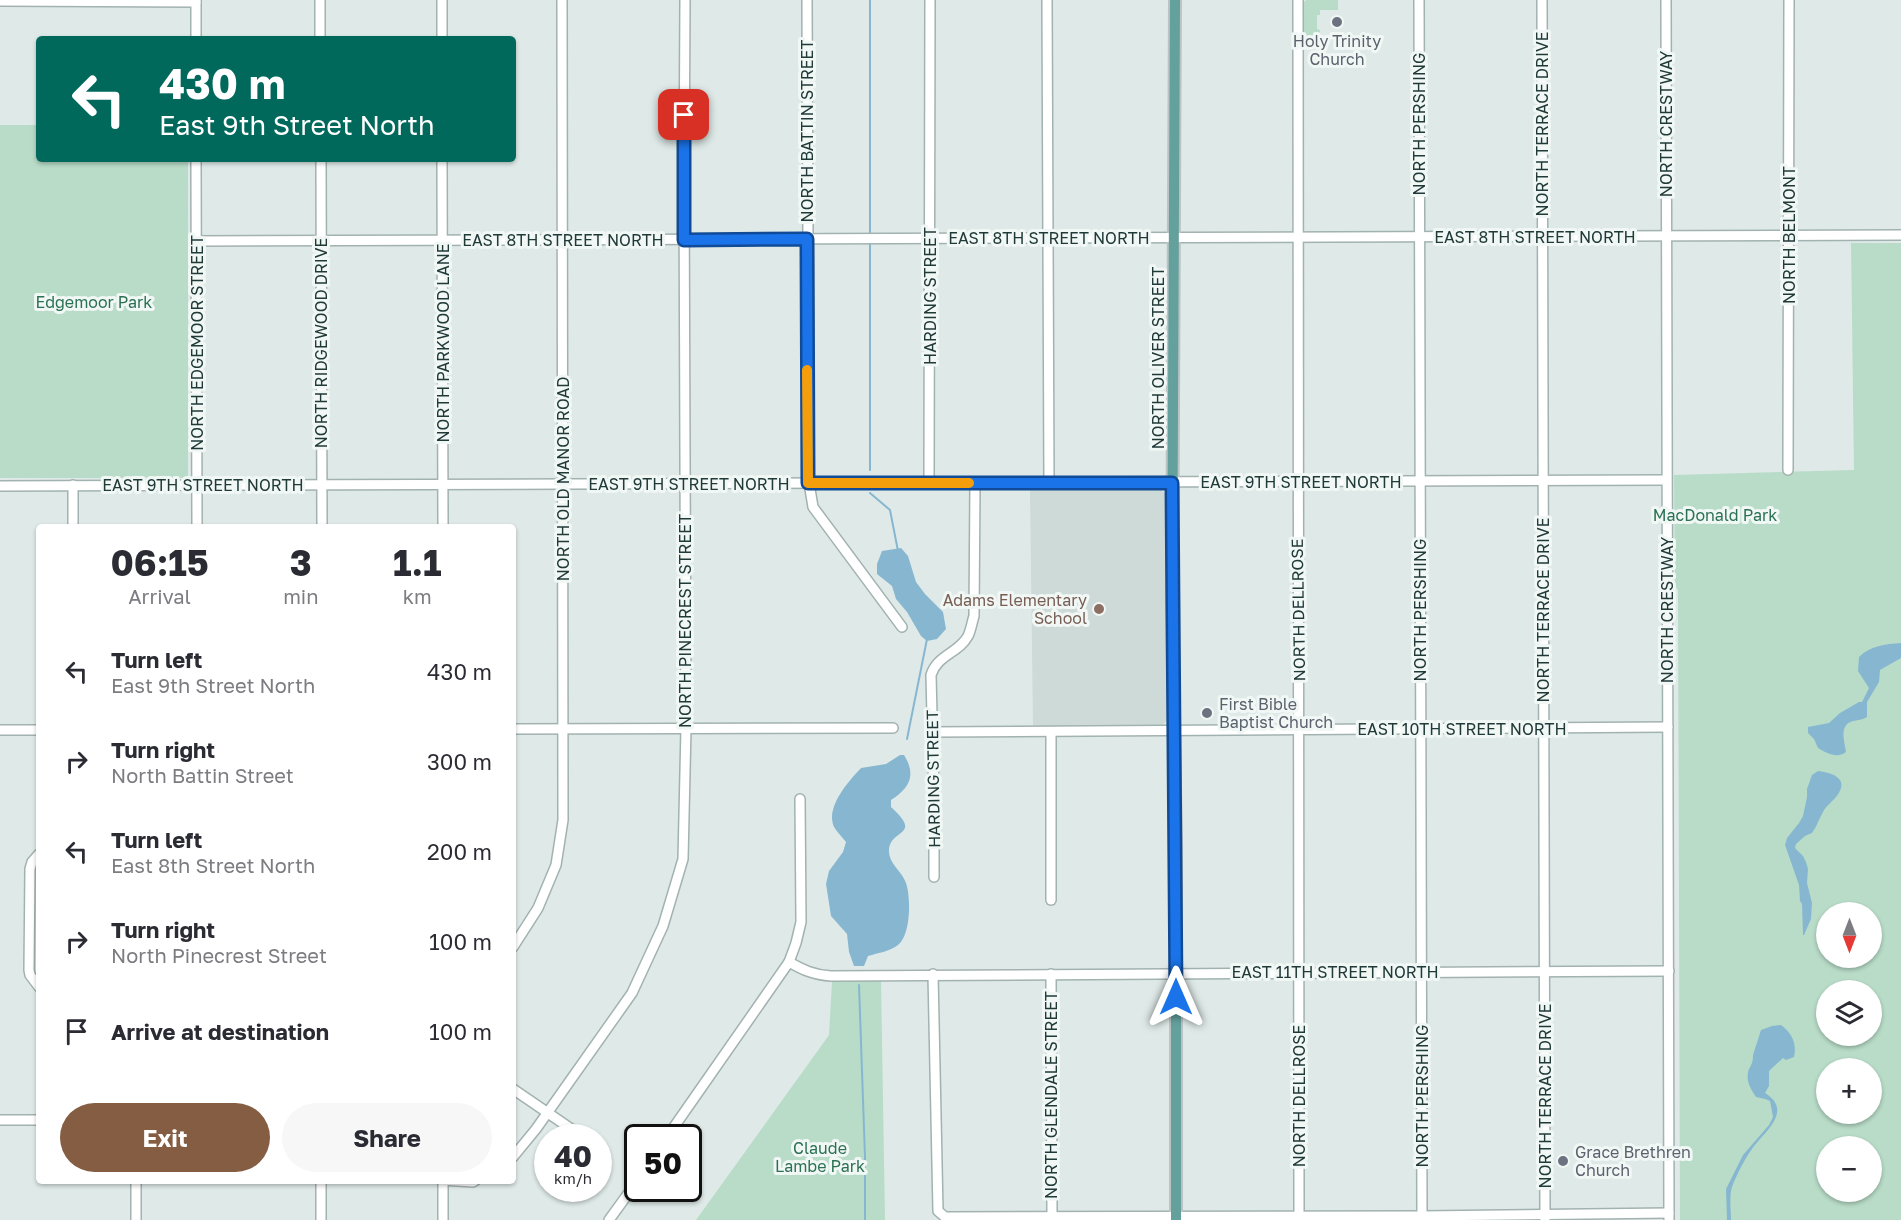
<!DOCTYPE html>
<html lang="en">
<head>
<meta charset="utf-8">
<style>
	body { margin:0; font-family:"Golos Text",sans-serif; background:#f7f7f7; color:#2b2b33; height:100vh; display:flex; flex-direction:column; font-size:22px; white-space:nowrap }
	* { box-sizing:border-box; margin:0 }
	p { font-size:20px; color:#7c7c81 }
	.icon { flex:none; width:33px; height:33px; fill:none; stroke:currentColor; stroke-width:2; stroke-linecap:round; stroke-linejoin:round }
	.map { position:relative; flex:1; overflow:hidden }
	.panel { position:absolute; left:36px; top:524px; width:480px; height:660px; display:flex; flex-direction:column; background:#fff; border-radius:6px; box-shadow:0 2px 4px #0004 }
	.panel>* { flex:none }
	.top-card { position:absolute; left:36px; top:36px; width:480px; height:126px; border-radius:6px; box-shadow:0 2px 4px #0004; background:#00695c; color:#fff; overflow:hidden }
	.needle { width:39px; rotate:180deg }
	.tools { position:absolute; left:1816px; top:902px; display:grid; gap:12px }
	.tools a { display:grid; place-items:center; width:66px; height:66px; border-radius:50%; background:#fff; box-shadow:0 2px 4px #0004; font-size:30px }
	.speed { position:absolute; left:534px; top:1124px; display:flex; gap:12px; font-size:30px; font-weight:700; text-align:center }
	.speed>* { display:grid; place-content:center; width:78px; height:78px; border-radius:50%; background:#fff; box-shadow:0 2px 4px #0004; line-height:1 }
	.speed small { font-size:15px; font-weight:400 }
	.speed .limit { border:3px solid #111; border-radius:9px; background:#fff; color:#111 }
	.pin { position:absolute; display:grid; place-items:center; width:51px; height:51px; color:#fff; margin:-26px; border-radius:12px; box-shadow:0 3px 9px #0006 }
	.me { position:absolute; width:66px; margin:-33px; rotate:0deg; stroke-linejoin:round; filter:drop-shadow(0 0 4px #0008) }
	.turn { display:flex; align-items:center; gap:21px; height:126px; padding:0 24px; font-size:27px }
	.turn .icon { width:78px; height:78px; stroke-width:2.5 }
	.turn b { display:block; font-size:42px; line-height:51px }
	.eta { display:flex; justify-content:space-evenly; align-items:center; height:102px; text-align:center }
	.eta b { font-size:36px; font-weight:700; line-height:42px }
	.primary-button { display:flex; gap:12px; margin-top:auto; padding:12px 24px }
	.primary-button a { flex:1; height:69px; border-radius:36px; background:#845d43; color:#fff; font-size:24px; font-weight:700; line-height:69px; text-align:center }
	.primary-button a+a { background:#f7f7f7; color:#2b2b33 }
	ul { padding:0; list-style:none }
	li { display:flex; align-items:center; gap:18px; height:90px; padding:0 24px }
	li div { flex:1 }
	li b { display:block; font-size:22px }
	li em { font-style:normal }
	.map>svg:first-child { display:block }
</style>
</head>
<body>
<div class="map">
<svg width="1901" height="1220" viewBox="0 0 1901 1220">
	<rect width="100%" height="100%" fill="#dfeae8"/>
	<path fill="#cedad7" d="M1030 489H1159L1165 493 1166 498V721L1162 726H1033Z"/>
	<g fill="#b8dcc8" fill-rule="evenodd">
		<path d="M1306 0H1338V10H1320V15H1317V29L1320 30V34H1314V48H1306L1304 47V2Z"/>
		<path d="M0 125H39V159H188V478H0Z"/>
		<path d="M1851 243H1901V1220H1680L1678 590 1675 586 1674 475 1854 470ZM1827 912H1872V957H1827ZM1827 990H1872V1035H1827ZM1827 1068H1872V1113H1827ZM1827 1146H1872V1191H1827Z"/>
		<path d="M881 980 885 1220H696L829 1035 832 982Z"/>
	</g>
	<g fill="#87b7d0">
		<path d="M901 548 908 556 916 582 925 594 943 612 946 629 937 639 927 641 921 636 907 612 896 599 892 586 877 574V564L882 551Z"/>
		<path d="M1901 643V658L1880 670 1879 682 1867 702V717C1862 720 1858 720 1853 721 1838 725 1845 742 1846 752 1837 759 1826 753 1818 748L1814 739 1808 733V727L1829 723 1840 713 1859 702H1862L1869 688 1858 671 1859 657C1870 646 1885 644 1901 643Z"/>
		<path d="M900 755H904C917 776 909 788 891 800V807C924 837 889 828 889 851 889 864 902 871 906 883 911 897 911 935 898 945 891 951 878 953 868 956L864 966H854L849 952 847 934 831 916 826 884 829 871 843 852 846 842C842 837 837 832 834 827 825 807 849 781 861 768L886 764Z"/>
		<path d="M1818 771C1835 773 1850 780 1836 797 1832 802 1826 806 1823 812 1819 819 1817 826 1812 833L1805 836 1796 844 1795 848 1803 856 1806 862 1808 869 1807 883 1812 903 1811 919 1804 935H1803L1802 904 1800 901 1799 885 1785 845 1787 838 1799 823 1803 816 1807 797V789L1812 775Z"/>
		<path d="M1781 1025C1792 1033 1797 1044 1794 1057L1786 1060 1783 1058 1769 1071V1086L1765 1093C1794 1111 1764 1132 1752 1149 1744 1160 1737 1174 1732 1187 1729 1197 1731 1210 1731 1220H1727L1726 1189 1743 1155 1769 1125 1773 1117 1770 1101 1765 1099 1756 1097C1750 1088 1745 1080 1749 1069 1752 1064 1753 1061 1753 1055L1761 1030 1772 1026Z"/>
	</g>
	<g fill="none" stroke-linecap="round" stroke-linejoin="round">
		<g stroke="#87b7d0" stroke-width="2">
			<path d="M870 236V0"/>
			<path d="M870 242V470"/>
			<path d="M870 493 890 510 898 551"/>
			<path d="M907 739 927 639"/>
			<path d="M859 985 865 1157V1220"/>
		</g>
		<g stroke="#a2b2b0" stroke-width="12">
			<g id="minor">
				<path d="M196 0V39"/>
				<path d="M320 0V39"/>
				<path d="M442 0V39"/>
				<path d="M807 0 809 483 813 507 902 627"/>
				<path d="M1047 0 1049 483"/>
				<path d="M1298 0 1299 1220"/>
				<path d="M1419 0 1422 1220"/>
				<path d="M1542 0 1545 1220"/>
				<path d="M1666 0 1669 1220"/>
				<path d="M0 1 196 2"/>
				<path d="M196 159 197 526"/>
				<path d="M321 159 322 526"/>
				<path d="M442 159 443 526"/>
				<path d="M196 241 1901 235"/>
				<path d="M1788 470 1789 0"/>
				<path d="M929 483 930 0"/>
				<path d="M73 485V526"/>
				<path d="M0 486 1666 480"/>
				<path d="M513 729 893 728"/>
				<path d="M0 730H39"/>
				<path d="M933 732 1668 727"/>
				<path d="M1051 732V900"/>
				<path d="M39 854 32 862 30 869 29 970 30 975 39 987"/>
				<path d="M934 877V797L931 675C937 655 959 653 968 636 971 630 972 622 974 616L975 483"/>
				<path d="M513 947 538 908 556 865 563 820 562 0"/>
				<path d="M789 962C803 970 814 975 831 976L1669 971"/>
				<path d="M933 974 938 1211 945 1217 1422 1216 1669 1213"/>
				<path d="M1051 974 1052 1217"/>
				<path d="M513 1089 583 1137"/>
				<path d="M0 1120H39"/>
				<path d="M667 1137 789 962 796 943 801 922 800 799"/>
				<path d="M513 1157 536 1129 632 993 663 926 683 859 686 728 684 181 685 0"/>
				<path d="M136 1180V1220"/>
				<path d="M321 1180V1220"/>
				<path d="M441 1180 473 1182 476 1180"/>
				<path d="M443 1181V1220"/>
				<path d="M609 1220 638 1180"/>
			</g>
		</g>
		<g stroke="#bcc4c3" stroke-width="14">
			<path id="major" d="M1175 0 1172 608 1176 846V1220"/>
		</g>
		<use href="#minor" stroke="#fff" stroke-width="9"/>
		<use href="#major" stroke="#64a09c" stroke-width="10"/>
	</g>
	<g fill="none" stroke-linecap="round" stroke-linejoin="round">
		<g stroke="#114b97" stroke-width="15">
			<path id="route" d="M684 115V240L807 239 808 483H1172L1176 997"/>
		</g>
		<use href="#route" stroke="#1a73e8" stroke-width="10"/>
		<path stroke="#f59e0b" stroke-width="10" d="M807 370 808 483H969"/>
	</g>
	<g fill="#6b7280" stroke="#f0f7f5" stroke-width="2">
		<circle cx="1337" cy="22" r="6"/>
		<circle cx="1207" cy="713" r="6"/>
		<circle cx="1563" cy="1161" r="6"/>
	</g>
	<circle fill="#8d6e63" stroke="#f0f7f5" stroke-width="2" cx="1099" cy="609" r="6"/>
	<g text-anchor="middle" stroke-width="6" stroke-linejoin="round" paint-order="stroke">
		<g font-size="16" fill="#5b616d" stroke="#f0f7f5" text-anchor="start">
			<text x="1337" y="47" text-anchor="middle">Holy Trinity<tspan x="1337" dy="18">Church</tspan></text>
			<text x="1219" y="710">First Bible<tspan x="1219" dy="18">Baptist Church</tspan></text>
			<text x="1575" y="1158">Grace Brethren<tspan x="1575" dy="18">Church</tspan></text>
		</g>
		<g font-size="16" fill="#203a38" stroke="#f0f7f5">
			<text transform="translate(1419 124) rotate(-90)" y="6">NORTH PERSHING</text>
			<text transform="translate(1542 124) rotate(-90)" y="6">NORTH TERRACE DRIVE</text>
			<text transform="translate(1666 124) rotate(-90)" y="6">NORTH CRESTWAY</text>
			<text transform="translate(807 131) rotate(-90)" y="6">NORTH BATTIN STREET</text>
			<text transform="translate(1789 235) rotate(-90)" y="6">NORTH BELMONT</text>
			<text x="1535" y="243">EAST 8TH STREET NORTH</text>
			<text x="1049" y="244">EAST 8TH STREET NORTH</text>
			<text x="563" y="246">EAST 8TH STREET NORTH</text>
			<text transform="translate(930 296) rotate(-90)" y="6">HARDING STREET</text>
			<text transform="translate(197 343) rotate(-90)" y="6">NORTH EDGEMOOR STREET</text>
			<text transform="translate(321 343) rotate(-90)" y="6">NORTH RIDGEWOOD DRIVE</text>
			<text transform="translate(443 343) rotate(-90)" y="6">NORTH PARKWOOD LANE</text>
			<text transform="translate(1158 358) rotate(-90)" y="6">NORTH OLIVER STREET</text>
			<text transform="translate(563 479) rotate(-90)" y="6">NORTH OLD MANOR ROAD</text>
			<text x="1301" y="488">EAST 9TH STREET NORTH</text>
			<text x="689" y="490">EAST 9TH STREET NORTH</text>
			<text x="203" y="491">EAST 9TH STREET NORTH</text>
			<text transform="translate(1298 610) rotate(-91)" y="6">NORTH DELLROSE</text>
			<text transform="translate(1420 610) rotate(-90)" y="6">NORTH PERSHING</text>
			<text transform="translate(1543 610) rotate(-90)" y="6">NORTH TERRACE DRIVE</text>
			<text transform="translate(1667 610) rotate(-90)" y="6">NORTH CRESTWAY</text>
			<text transform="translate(685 621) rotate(-90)" y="6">NORTH PINECREST STREET</text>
			<text x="1462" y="735">EAST 10TH STREET NORTH</text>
			<text transform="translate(933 779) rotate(-91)" y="6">HARDING STREET</text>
			<text x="1335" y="978">EAST 11TH STREET NORTH</text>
			<text transform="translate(1051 1095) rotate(-90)" y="6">NORTH GLENDALE STREET</text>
			<text transform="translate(1299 1096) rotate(-90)" y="6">NORTH DELLROSE</text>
			<text transform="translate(1422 1096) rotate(-90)" y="6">NORTH PERSHING</text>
			<text transform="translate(1545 1096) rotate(-90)" y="6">NORTH TERRACE DRIVE</text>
		</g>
		<g font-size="16" fill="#2b7153" stroke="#f0f7f5">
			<text x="94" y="308">Edgemoor Park</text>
			<text x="1715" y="521">MacDonald Park</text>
			<text x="820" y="1154">Claude<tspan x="820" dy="18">Lambe Park</tspan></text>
		</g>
		<g font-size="16" fill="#785e54" stroke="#f0f7f5" text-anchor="end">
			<text x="1087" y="606">Adams Elementary<tspan x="1087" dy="18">School</tspan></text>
		</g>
	</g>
</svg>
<div class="tools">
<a><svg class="needle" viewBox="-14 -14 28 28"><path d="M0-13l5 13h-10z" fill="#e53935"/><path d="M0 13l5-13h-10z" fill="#7c7c81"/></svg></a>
<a><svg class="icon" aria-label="layers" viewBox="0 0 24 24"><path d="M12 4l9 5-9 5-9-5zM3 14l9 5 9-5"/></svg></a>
<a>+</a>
<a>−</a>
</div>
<div class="speed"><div>40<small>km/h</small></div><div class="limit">50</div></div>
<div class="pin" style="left:684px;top:115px;background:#d93025"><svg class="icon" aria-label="arrive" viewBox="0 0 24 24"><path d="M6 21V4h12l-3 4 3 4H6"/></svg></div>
<svg class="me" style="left:1176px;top:997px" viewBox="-20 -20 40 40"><path d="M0-17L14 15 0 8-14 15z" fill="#1a73e8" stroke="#fff" stroke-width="4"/></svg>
<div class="top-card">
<div class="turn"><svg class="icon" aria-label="left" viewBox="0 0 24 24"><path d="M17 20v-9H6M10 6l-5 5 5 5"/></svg><div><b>430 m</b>East 9th Street North</div></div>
</div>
<section class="panel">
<div class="eta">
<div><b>06:15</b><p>Arrival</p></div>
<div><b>3</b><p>min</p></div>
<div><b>1.1</b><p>km</p></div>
</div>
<ul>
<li><svg class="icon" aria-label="left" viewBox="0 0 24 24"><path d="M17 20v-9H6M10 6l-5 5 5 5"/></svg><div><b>Turn left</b><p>East 9th Street North</p></div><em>430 m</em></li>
<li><svg class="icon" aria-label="right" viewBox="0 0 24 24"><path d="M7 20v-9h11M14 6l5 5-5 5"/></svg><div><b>Turn right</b><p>North Battin Street</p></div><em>300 m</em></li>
<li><svg class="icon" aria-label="left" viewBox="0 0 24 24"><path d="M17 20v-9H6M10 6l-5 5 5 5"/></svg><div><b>Turn left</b><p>East 8th Street North</p></div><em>200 m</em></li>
<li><svg class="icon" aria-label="right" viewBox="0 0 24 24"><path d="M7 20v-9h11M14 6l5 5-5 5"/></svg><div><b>Turn right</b><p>North Pinecrest Street</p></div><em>100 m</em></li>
<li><svg class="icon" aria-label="arrive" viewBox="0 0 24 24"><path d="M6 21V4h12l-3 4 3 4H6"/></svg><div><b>Arrive at destination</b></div><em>100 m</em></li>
</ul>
<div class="primary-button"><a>Exit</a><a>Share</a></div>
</section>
</div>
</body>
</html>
